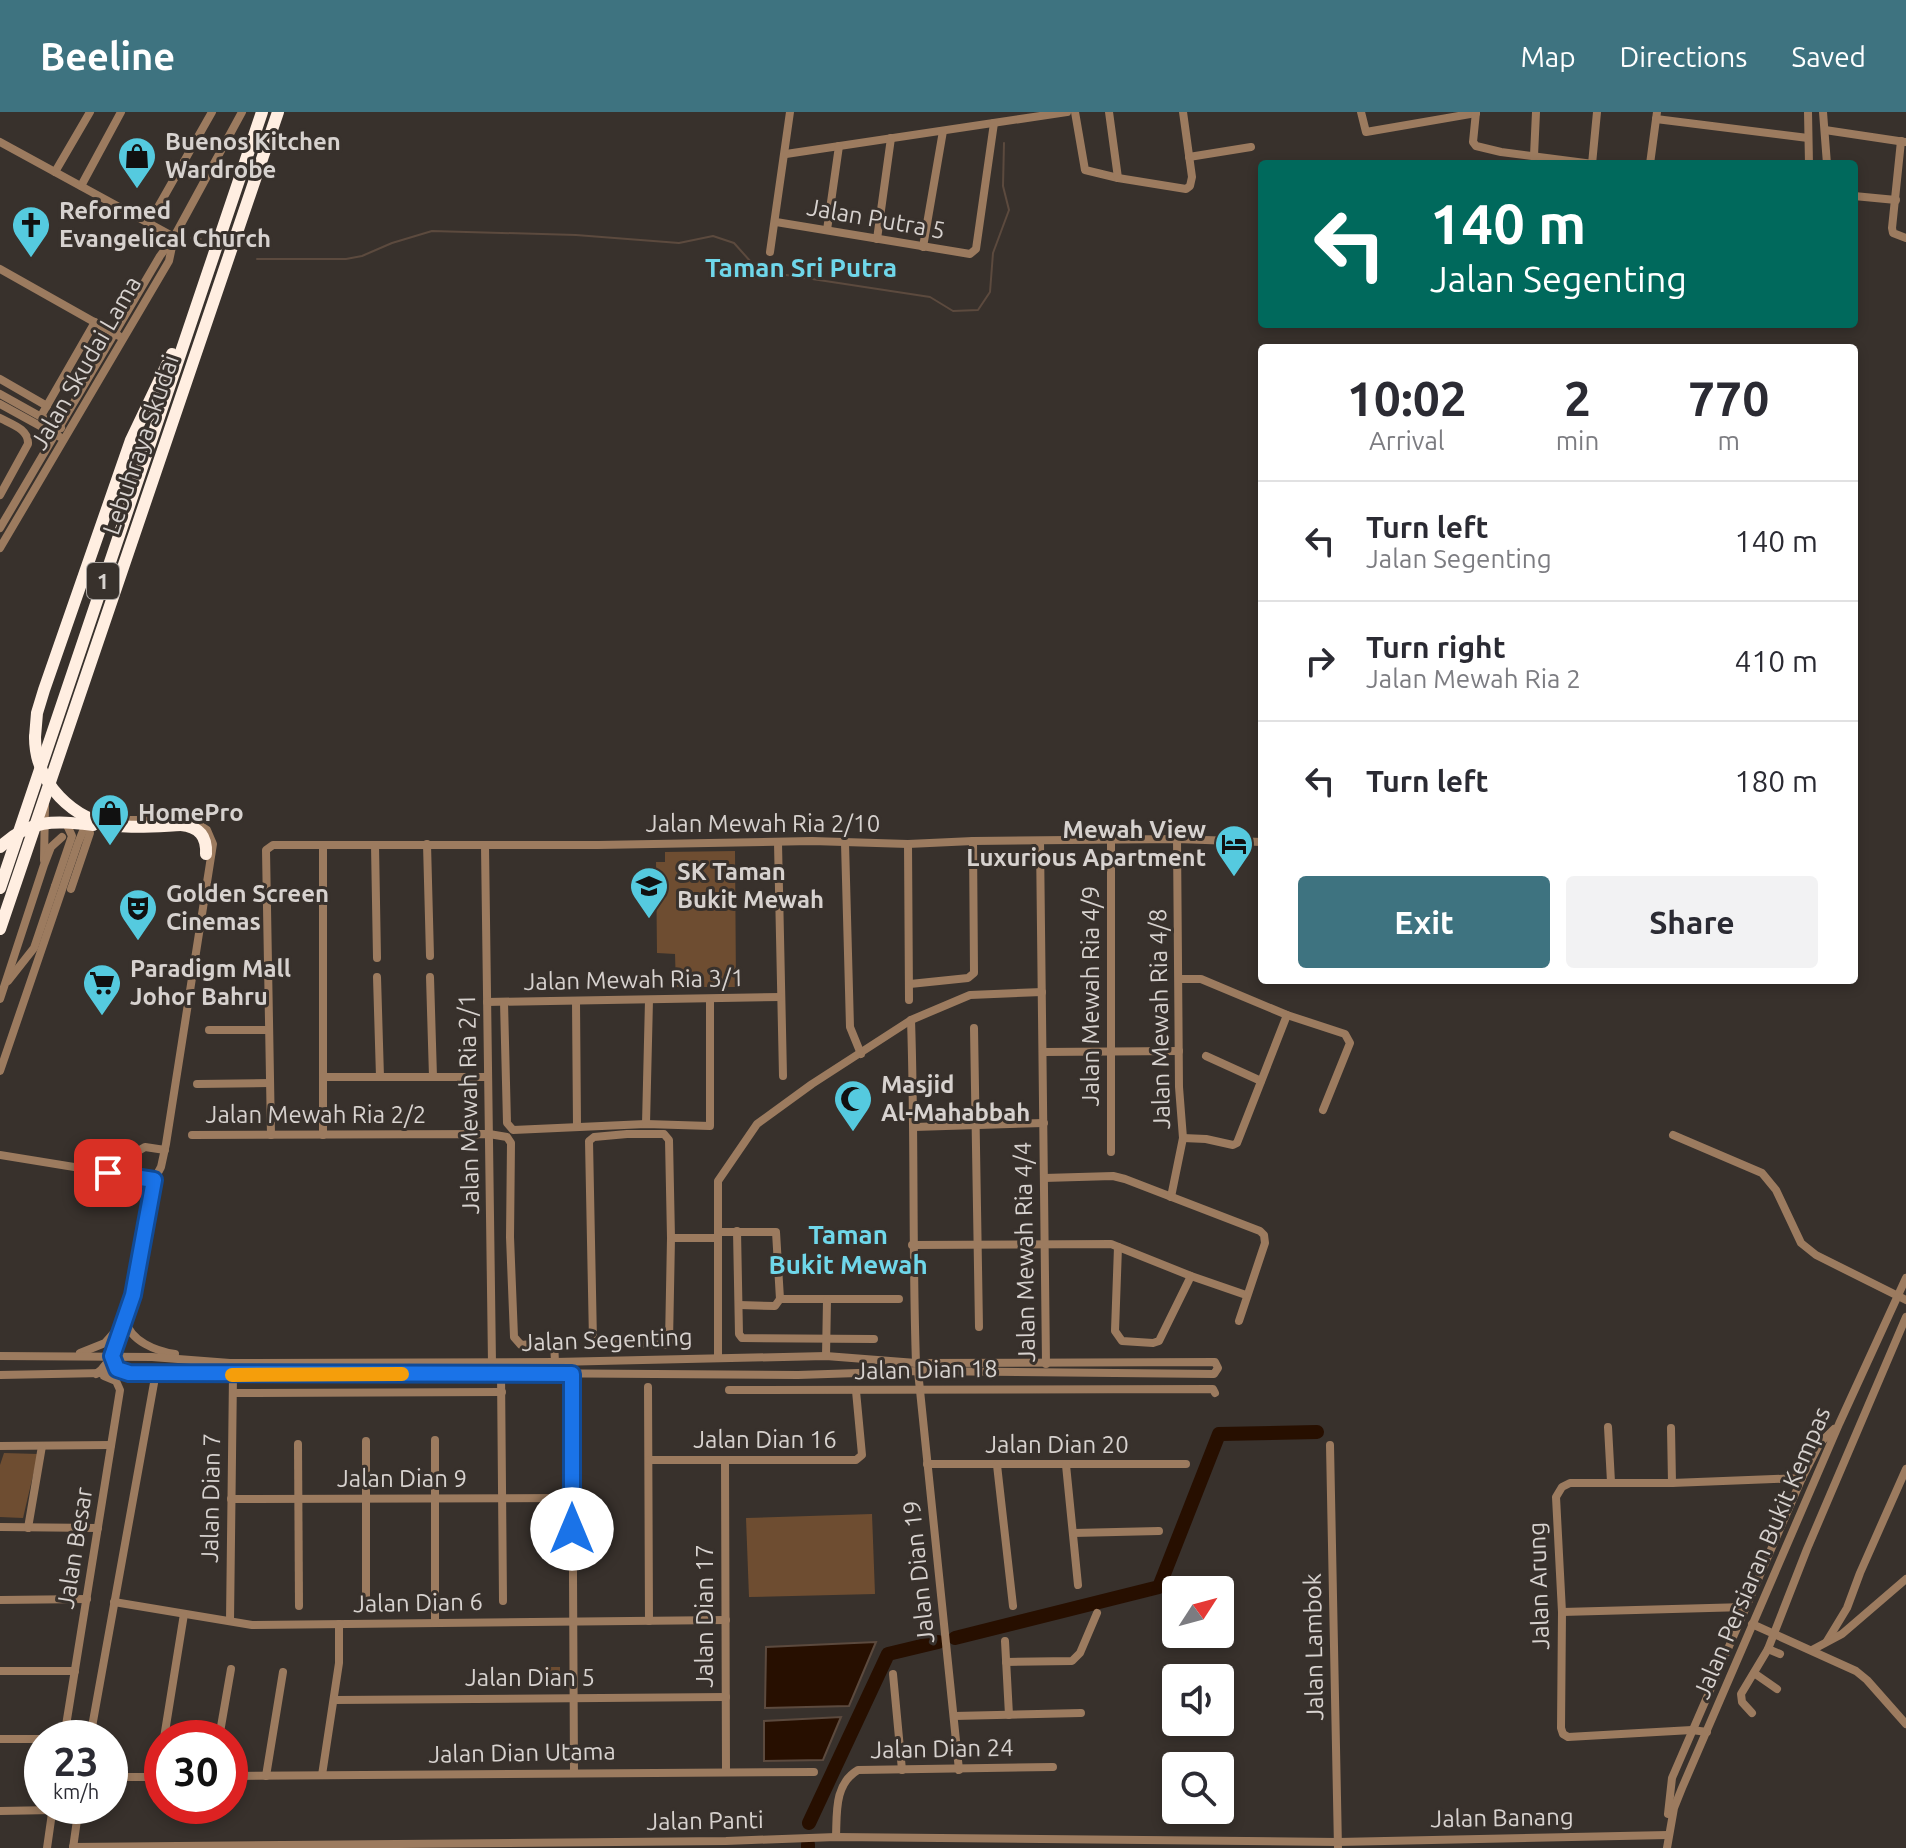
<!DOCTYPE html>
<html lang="en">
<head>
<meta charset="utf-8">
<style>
	body { margin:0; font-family:Ubuntu,sans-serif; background:#f2f2f3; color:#2b2b33; height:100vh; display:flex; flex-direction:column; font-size:30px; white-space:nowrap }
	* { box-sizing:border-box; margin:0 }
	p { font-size:26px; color:#7c7c81 }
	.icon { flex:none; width:44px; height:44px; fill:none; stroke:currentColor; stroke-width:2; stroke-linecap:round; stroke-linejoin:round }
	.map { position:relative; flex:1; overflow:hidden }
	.side { position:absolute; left:1258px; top:232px; width:600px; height:640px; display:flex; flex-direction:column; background:#fff; border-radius:8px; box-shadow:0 4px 12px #0003 }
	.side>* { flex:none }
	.guide { position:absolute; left:1258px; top:48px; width:600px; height:168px; border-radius:8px; box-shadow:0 4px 12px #0003; background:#00695c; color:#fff; overflow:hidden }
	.needle { width:52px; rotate:54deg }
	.fabs { position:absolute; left:1162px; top:1464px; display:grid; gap:16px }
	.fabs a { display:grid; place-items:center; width:72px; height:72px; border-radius:8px; background:#fff; box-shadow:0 4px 12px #0003; font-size:40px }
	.speed { position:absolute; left:24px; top:1608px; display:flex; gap:16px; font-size:40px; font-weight:700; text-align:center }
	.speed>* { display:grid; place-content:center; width:104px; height:104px; border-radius:50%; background:#fff; box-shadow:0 4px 12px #0003; line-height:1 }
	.speed small { font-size:20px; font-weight:400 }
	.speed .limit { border:12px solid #d22; background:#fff; color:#111 }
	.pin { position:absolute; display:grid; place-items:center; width:68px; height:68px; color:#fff; margin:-34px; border-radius:16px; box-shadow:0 4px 12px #0006 }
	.me { position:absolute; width:88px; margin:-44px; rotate:0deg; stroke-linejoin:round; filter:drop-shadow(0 0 6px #0008) }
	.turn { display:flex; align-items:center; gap:28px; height:168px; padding:0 40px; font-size:36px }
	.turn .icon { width:104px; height:104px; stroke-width:2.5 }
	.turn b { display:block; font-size:56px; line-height:68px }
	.eta { display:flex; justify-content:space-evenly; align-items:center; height:136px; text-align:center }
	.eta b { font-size:48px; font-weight:700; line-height:56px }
	.action { display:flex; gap:16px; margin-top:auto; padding:16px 40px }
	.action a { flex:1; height:92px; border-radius:8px; background:#3e7380; color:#fff; font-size:32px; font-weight:700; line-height:92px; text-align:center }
	.action a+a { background:#f2f2f3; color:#2b2b33 }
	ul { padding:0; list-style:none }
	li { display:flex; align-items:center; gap:24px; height:120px; padding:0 40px; border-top:2px solid #e1e1e2 }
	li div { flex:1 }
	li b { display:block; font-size:30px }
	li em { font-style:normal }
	header { display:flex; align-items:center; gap:48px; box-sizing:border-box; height:112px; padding:0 40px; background:#3e7380; color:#fff }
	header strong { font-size:38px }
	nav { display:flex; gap:44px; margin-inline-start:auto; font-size:28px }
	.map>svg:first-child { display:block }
</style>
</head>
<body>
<header>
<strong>Beeline</strong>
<nav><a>Map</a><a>Directions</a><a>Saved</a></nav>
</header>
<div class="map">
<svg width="1906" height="1736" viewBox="0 0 1906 1736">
	<rect width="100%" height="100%" fill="#38312c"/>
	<g fill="#6e4d31">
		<path d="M735 739 736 875H676L675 842 657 841 656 750H665V740Z"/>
		<path d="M4 1341 38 1342 23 1406 0 1405V1353Z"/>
		<path d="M872 1402 875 1482 749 1485 746 1406Z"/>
		<rect x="543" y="1555" width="17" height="20"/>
	</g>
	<g fill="#270f00" stroke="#5c4a3e" stroke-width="2">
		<path d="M876 1530 849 1594 765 1596 766 1535Z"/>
		<path d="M841 1605 823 1648 764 1649V1609Z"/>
	</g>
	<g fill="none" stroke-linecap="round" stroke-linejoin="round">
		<g stroke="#5c4a3e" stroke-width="2">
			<path d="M191 126 201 127"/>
			<path d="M257 147H346L362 144 392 131 432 119 576 123 679 131 713 124 734 131 751 150 773 161 930 185 953 199 978 198 990 180 993 141 1009 98 1003 74 1004 31"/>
		</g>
		<g stroke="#270f00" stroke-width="14">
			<path d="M955 1526 1159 1475 1219 1322 1317 1320"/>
			<path d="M809 1711 888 1542 938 1530"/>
			<path d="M808 1732V1736"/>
		</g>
		<g stroke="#9c7b5f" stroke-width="8">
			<path d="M1075 0 1085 58 1118 66 1186 77 1190 74 1192 65 1183 0"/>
			<path d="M1109 0 1118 66"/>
			<path d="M1361 0 1366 20 1476 1"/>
			<path d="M1476 0 1473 30 1476 34 1501 40 1593 52"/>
			<path d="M1808 0 1809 52"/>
			<path d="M1823 0 1827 52"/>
			<path d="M1656 7 1808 26"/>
			<path d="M1825 18 1905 30"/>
			<path d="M1901 29 1892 116 1893 121 1906 126"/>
			<path d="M0 30 174 125"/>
			<path d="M786 42 1067 0"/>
			<path d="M1534 44 1536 0"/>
			<path d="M1189 45 1251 35"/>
			<path d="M1592 52 1597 0"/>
			<path d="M1650 52 1657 0"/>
			<path d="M55 60 90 0"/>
			<path d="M81 74 121 0"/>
			<path d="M1854 84 1896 88"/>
			<path d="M776 110 970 142 976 137 994 11"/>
			<path d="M149 111 212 0"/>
			<path d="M827 118 839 34"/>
			<path d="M877 127 891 26"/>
			<path d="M923 135 943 19"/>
			<path d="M770 140 790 0"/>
			<path d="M0 157 119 224"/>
			<path d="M0 267 47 294"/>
			<path d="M0 282 61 316"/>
			<path d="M0 292 60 325"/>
			<path d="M41 304 95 210"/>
			<path d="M0 306C11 312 29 317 28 332L0 383"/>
			<path d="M0 416 160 144 174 125 242 0"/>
			<path d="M0 436 169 149 173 130"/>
			<path d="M1040 729 1046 1252"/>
			<path d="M778 731 783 964"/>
			<path d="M845 731 850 915 861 942"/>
			<path d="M427 732 430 844"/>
			<path d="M908 732 909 888"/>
			<path d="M323 733V1023"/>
			<path d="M375 733 377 846"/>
			<path d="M485 734 492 1251"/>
			<path d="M44 748 45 694"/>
			<path d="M377 865 380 965"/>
			<path d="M430 865 433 965"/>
			<path d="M1179 867H1201L1287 903 1345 922 1350 931 1323 998"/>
			<path d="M8 869 34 836 55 774"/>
			<path d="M910 872 968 866 974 861 973 729"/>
			<path d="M0 887 44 753 51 735 62 725"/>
			<path d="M576 889 577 1014"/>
			<path d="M487 890 781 885"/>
			<path d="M504 890 507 1011 513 1018 646 1012 710 1014V887"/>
			<path d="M911 908C915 1023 912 1137 916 1251"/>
			<path d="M974 916 979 1215"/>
			<path d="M209 918H269"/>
			<path d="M1043 940 1179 939"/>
			<path d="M1206 944 1261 969"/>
			<path d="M0 959 78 731 83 719 91 713"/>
			<path d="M323 965H488"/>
			<path d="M197 972 270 971"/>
			<path d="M646 1012 649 888"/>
			<path d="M914 1015 1044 1011"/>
			<path d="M627 1022H664L669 1028 671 1126 669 1230 665 1233 593 1229 589 1029 594 1025Z"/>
			<path d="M192 1023 489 1022 507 1025 511 1031 510 1125 514 1225 521 1233 554 1230 555 1250"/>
			<path d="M271 1023 266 738 273 733H598L812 729 908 732 973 729 1177 727 1262 730"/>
			<path d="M1673 1023 1762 1061 1776 1078 1801 1131 1816 1143 1906 1188"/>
			<path d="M1183 1026 1206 1027 1233 1033 1237 1031 1287 903"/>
			<path d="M1111 1040V729"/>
			<path d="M0 1043 154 1068"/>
			<path d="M102 1060 145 1035 165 1038"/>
			<path d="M1044 1066 1113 1064 1125 1067 1260 1119 1264 1123 1265 1131 1239 1209"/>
			<path d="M1171 1085 1183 1026 1179 975 1177 727"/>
			<path d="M737 1119 739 1222 742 1226 874 1227"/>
			<path d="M718 1120H776L780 1187H899"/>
			<path d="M671 1126H718"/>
			<path d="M912 1133 1111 1132 1191 1164 1246 1183"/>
			<path d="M1118 1135 1115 1219 1122 1229 1153 1231 1159 1229 1191 1164"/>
			<path d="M739 1193 775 1194 780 1187"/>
			<path d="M126 1209C130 1229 156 1239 175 1242"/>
			<path d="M80 1241 105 1231 120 1214"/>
			<path d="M0 1244 152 1245 230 1251 555 1250 826 1244 916 1251 1215 1250 1218 1256 1214 1262 918 1259 798 1263 501 1261 233 1263 156 1260 0 1263"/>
			<path d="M826 1244 827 1188"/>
			<path d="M718 1245V1069L757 1012 812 972 911 908 970 883 1042 880"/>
			<path d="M918 1259 959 1658"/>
			<path d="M501 1261 503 1489"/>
			<path d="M96 1262C128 1242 149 1108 154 1068L161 1055 166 1032 213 732 207 718 191 708H108"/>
			<path d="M572 1262 574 1660"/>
			<path d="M648 1275 649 1509"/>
			<path d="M729 1278 1213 1277 1215 1281"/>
			<path d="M233 1281 502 1280"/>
			<path d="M1608 1315 1611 1370"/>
			<path d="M1671 1316 1672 1371"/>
			<path d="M366 1329V1490"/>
			<path d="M298 1332 299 1494"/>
			<path d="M1330 1333 1338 1736"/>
			<path d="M0 1334 111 1333"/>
			<path d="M649 1348H856L862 1343 856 1279"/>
			<path d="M725 1348 726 1660"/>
			<path d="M927 1352H1186"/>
			<path d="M997 1353 1013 1494"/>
			<path d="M1066 1353 1078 1473"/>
			<path d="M231 1387 572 1386"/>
			<path d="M0 1415 98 1416"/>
			<path d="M28 1416 42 1334"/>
			<path d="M1073 1421 1159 1419"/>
			<path d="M0 1488 87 1487"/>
			<path d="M114 1490 252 1513 726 1508"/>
			<path d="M1562 1500 1746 1495"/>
			<path d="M230 1509 233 1263"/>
			<path d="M435 1511V1328"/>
			<path d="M1752 1512 1856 1559 1867 1568 1906 1612"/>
			<path d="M1005 1529 1009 1603"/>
			<path d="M1827 1529 1847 1496 1860 1461 1906 1357"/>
			<path d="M1812 1538 1842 1522 1906 1467"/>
			<path d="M1780 1542 1768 1537 1807 1437 1906 1205"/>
			<path d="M1006 1550 1072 1549 1080 1541 1097 1501"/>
			<path d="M0 1559H75"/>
			<path d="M1754 1561 1777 1577"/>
			<path d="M893 1562 902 1658"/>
			<path d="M334 1588 726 1585"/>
			<path d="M1752 1601 1742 1590 1741 1582 1768 1537"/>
			<path d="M954 1604 1081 1601"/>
			<path d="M1707 1620 1692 1618 1568 1625 1563 1622 1561 1616 1562 1500 1556 1385 1562 1375 1570 1371H1672L1802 1366"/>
			<path d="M64 1626 120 1278 116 1269 104 1264"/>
			<path d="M90 1626 156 1260"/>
			<path d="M164 1626 184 1502"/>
			<path d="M219 1626 231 1557"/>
			<path d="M0 1627H42"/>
			<path d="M322 1663 339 1551V1512"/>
			<path d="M230 1664 814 1660"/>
			<path d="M266 1664 283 1560"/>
			<path d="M110 1665H162"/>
			<path d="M157 1665 162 1636"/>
			<path d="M0 1699 53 1698"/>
			<path d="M1668 1702 1672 1666 1802 1366 1820 1331 1834 1317"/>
			<path d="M836 1725C837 1701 834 1672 858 1658L1053 1655"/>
			<path d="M73 1735 726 1729 836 1725 1338 1730 1668 1723"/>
			<path d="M47 1736 53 1694"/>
			<path d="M73 1736 79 1694"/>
			<path d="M1667 1736 1674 1696 1682 1676 1839 1312 1906 1166"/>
		</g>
		<g stroke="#ffeee1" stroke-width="12">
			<path d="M35 625 37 601 44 578 131 328 172 242"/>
			<path d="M181 713C199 715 207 724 206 742"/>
			<path d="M0 776 262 0"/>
			<path d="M0 817 278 0"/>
		</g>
		<g stroke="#9c7b5f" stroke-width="8">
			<path d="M55 774 72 724 66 711"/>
			<path d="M71 777 90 721 87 712"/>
		</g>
		<g stroke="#ffeee1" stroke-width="12">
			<path d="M35 625C35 671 73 709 118 714 139 716 160 714 181 713"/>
			<path d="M0 735C31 706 55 709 93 713"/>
		</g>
	</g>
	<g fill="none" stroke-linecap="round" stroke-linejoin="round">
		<g stroke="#114b97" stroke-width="20">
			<path id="route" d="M108 1061 154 1068 133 1183 112 1244 117 1257 129 1261 572 1262V1417"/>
		</g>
		<use href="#route" stroke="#1a73e8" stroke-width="14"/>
		<path stroke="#f59e0b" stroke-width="14" d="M232 1263 402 1262"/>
	</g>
	<defs>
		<g id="shop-pin" transform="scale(2)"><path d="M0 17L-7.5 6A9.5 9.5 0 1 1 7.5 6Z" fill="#55cadf" stroke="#38312c"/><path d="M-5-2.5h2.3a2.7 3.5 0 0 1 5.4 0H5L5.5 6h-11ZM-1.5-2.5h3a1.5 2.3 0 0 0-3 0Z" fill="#111"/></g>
		<g id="church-pin" transform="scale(2)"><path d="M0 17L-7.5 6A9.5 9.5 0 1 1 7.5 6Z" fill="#55cadf" stroke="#38312c"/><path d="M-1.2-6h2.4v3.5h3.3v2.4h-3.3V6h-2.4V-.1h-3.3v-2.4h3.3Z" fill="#111"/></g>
		<g id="hotel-pin" transform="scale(2)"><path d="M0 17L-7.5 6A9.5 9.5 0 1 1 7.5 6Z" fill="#55cadf" stroke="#38312c"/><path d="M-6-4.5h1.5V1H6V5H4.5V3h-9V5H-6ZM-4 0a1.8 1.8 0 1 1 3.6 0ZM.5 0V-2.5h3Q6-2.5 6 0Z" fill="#111"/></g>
		<g id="school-pin" transform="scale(2)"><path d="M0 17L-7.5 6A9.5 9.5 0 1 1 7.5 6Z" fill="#55cadf" stroke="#38312c"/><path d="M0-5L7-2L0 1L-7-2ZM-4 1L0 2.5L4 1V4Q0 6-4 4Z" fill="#111"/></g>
		<g id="theatre-pin" transform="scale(2)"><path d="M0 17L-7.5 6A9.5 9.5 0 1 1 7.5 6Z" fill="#55cadf" stroke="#38312c"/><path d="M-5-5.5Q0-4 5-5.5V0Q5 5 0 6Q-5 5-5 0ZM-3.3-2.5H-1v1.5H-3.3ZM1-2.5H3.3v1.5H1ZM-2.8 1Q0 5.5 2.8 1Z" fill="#111"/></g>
		<g id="supermarket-pin" transform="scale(2)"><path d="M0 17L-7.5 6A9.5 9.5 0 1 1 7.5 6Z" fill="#55cadf" stroke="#38312c"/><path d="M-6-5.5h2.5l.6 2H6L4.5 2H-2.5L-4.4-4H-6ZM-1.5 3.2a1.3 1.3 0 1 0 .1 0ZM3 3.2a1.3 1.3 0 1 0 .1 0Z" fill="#111"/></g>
		<g id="mosque-pin" transform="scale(2)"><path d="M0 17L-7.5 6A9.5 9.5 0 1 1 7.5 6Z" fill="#55cadf" stroke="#38312c"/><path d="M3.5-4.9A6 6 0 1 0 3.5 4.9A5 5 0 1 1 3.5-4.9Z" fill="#111"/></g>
	</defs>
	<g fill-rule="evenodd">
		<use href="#shop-pin" x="137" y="44"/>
		<use href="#church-pin" x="31" y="113"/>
		<use href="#shop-pin" x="110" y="701"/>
		<use href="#hotel-pin" x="1234" y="732"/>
		<use href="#school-pin" x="649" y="774"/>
		<use href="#theatre-pin" x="138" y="796"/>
		<use href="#supermarket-pin" x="102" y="871"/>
		<use href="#mosque-pin" x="853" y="987"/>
	</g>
	<g text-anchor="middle" stroke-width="6" stroke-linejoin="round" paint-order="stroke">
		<rect fill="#38312c" stroke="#a7a29e" stroke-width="2" x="87" y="451" width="32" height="36" rx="6"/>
		<g font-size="22" font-weight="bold" fill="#d7d2cf">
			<text x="103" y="477">1</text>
		</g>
		<g font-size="24" font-weight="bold" fill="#d7d2cf" stroke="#38312c" text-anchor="start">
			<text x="165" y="38">Buenos Kitchen<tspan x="165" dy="28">Wardrobe</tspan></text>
			<text x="59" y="107">Reformed<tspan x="59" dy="28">Evangelical Church</tspan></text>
			<text x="138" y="709">HomePro</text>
			<text x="1206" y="726" text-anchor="end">Mewah View<tspan x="1206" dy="28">Luxurious Apartment</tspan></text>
			<text x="677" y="768">SK Taman<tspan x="677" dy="28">Bukit Mewah</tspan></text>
			<text x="166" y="790">Golden Screen<tspan x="166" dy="28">Cinemas</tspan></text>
			<text x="130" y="865">Paradigm Mall<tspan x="130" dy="28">Johor Bahru</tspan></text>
			<text x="881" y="981">Masjid<tspan x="881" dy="28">Al-Mahabbah</tspan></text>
		</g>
		<g font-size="24" fill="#d7d2cf" stroke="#38312c">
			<text transform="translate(876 107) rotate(10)" y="8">Jalan Putra 5</text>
			<text transform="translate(86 251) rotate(-60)" y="8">Jalan Skudai Lama</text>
			<text transform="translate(141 333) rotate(-71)" y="8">Lebuhraya Skudai</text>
			<text x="763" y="720">Jalan Mewah Ria 2/10</text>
			<text transform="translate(634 868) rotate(-1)" y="8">Jalan Mewah Ria 3/1</text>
			<text transform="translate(1091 884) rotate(-90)" y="8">Jalan Mewah Ria 4/9</text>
			<text transform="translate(1160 907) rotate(-91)" y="8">Jalan Mewah Ria 4/8</text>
			<text transform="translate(469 992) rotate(-91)" y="8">Jalan Mewah Ria 2/1</text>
			<text x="316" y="1011">Jalan Mewah Ria 2/2</text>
			<text transform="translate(1025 1140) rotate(-91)" y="8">Jalan Mewah Ria 4/4</text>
			<text transform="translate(607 1228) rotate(-2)" y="8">Jalan Segenting</text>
			<text transform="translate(926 1258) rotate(-1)" y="8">Jalan Dian 18</text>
			<text x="765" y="1336">Jalan Dian 16</text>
			<text x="1057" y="1341">Jalan Dian 20</text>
			<text x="402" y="1375">Jalan Dian 9</text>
			<text transform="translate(211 1386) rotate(-89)" y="8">Jalan Dian 7</text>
			<text transform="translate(75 1436) rotate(-81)" y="8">Jalan Besar</text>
			<text transform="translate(1762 1441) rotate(-67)" y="8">Jalan Persiaran Bukit Kempas</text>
			<text transform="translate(919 1460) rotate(-96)" y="8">Jalan Dian 19</text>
			<text transform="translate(1539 1474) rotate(-92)" y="8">Jalan Arung</text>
			<text transform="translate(418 1491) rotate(-1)" y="8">Jalan Dian 6</text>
			<text transform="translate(705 1504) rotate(-90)" y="8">Jalan Dian 17</text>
			<text transform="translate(1314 1535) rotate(-91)" y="8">Jalan Lambok</text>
			<text x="530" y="1574">Jalan Dian 5</text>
			<text transform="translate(942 1637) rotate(-1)" y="8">Jalan Dian 24</text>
			<text transform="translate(522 1641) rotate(-1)" y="8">Jalan Dian Utama</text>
			<text transform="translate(1502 1706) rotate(-1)" y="8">Jalan Banang</text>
			<text transform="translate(705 1709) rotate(-1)" y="8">Jalan Panti</text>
		</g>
		<g font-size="26" font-weight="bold" fill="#6fd7ea" stroke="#38312c">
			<text x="801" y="165">Taman Sri Putra</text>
			<text x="848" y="1132">Taman<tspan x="848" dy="30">Bukit Mewah</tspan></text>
		</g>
	</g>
</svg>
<div class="fabs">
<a><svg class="needle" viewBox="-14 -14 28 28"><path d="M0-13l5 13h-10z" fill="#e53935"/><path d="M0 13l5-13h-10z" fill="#7c7c81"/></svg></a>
<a><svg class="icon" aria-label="sound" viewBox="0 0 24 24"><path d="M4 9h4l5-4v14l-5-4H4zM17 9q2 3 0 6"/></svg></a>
<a><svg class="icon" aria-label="search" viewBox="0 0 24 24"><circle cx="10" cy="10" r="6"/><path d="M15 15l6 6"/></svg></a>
</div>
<div class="speed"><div>23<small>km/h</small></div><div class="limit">30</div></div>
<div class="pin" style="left:108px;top:1061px;background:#d93025"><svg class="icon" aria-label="arrive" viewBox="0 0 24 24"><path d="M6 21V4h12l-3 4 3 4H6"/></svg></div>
<svg class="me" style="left:572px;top:1417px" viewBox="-20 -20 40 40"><circle r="19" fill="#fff"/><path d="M0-13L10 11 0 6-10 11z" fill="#1a73e8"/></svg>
<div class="guide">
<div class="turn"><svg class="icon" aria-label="left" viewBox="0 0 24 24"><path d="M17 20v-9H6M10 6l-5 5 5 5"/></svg><div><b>140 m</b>Jalan Segenting</div></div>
</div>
<section class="side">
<div class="eta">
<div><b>10:02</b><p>Arrival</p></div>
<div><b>2</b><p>min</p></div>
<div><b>770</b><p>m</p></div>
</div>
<ul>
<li><svg class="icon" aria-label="left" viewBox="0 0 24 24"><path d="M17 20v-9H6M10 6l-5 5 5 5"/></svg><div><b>Turn left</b><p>Jalan Segenting</p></div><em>140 m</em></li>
<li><svg class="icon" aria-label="right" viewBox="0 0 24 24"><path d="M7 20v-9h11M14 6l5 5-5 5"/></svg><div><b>Turn right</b><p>Jalan Mewah Ria 2</p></div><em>410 m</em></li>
<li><svg class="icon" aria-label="left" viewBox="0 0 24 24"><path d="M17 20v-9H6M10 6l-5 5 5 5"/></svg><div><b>Turn left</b></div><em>180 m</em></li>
</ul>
<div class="action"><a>Exit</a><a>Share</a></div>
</section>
</div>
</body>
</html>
